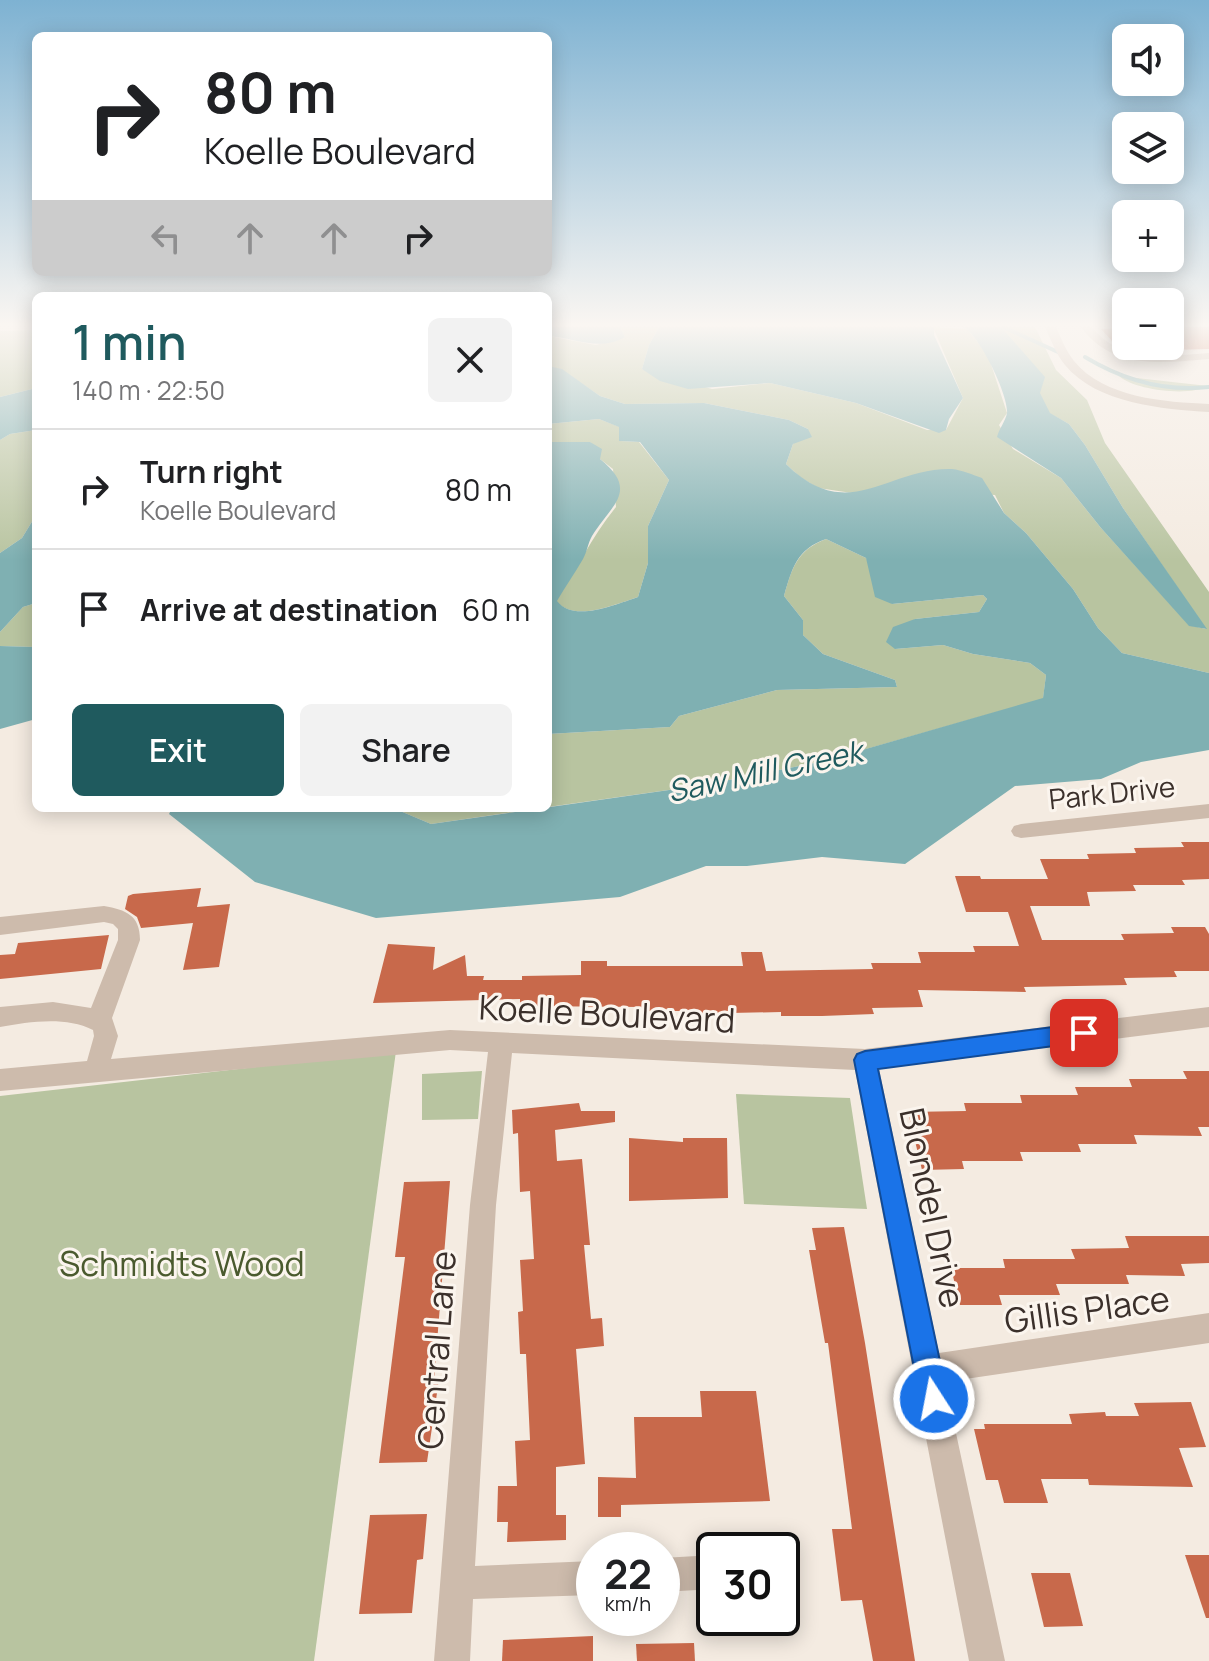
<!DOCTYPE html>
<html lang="en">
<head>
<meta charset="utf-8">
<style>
	body { margin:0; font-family:Manrope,sans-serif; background:#f2f2f2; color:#202124; height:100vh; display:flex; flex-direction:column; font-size:30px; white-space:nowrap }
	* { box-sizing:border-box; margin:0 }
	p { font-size:26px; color:#757577 }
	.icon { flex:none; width:44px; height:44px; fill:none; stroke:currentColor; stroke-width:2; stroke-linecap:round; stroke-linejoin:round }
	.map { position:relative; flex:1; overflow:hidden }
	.side { position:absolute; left:32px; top:292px; width:520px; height:520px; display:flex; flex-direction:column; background:#fff; border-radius:12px; box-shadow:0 4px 20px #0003 }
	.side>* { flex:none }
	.guide { position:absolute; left:32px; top:32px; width:520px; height:244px; border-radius:12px; box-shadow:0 4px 20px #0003; background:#fff; color:#202124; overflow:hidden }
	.buttons { position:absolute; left:1112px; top:24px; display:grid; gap:16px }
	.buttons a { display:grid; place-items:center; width:72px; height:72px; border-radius:12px; background:#fff; box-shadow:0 4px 20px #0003; font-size:40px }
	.speed { position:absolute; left:576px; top:1532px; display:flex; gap:16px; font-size:40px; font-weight:700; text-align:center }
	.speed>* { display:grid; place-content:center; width:104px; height:104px; border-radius:50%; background:#fff; box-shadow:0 4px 20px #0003; line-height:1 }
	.speed small { font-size:20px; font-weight:400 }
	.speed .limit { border:4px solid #111; border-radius:12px; background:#fff; color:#111 }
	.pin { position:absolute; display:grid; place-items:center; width:68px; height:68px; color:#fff; margin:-34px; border-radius:16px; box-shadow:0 4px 12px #0006 }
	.me { position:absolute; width:88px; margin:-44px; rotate:349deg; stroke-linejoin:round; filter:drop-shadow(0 0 6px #0008) }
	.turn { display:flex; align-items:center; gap:28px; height:168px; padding:0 40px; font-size:36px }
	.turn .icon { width:104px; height:104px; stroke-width:2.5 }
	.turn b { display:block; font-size:56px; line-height:68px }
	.lanes { display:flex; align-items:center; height:76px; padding:0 40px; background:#0003; justify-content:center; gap:40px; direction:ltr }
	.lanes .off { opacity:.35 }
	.round { display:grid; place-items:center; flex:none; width:84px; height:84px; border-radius:12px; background:#f2f2f2 }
	.headline { display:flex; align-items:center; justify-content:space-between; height:136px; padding:0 40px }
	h1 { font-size:48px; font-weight:600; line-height:60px; color:#1f5a5e }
	.cta { display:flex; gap:16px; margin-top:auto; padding:16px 40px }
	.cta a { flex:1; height:92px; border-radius:12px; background:#1f5a5e; color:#fff; font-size:32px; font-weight:600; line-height:92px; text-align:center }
	.cta a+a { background:#f2f2f2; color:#202124 }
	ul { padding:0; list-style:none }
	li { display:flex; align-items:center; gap:24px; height:120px; padding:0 40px; border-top:2px solid #e0e0e0 }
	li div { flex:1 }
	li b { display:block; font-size:30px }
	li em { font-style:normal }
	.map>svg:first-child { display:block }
</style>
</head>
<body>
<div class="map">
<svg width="1209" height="1661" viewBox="0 0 1209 1661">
	<rect width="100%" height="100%" fill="#f4ebe1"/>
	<g fill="#b8c4a0">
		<path d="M620 327H659L649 345 642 369 712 389 770 383 856 403 927 430H946L963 398 933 327 967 329 988 355 1007 413 999 425 1013 449 1061 478 1101 528 1189 625 1206 629 1123 508 1085 445 1069 424 1049 413 1001 327H1035L1056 370 1087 400 1105 443 1209 592V673L1122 653 1098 628 1073 589 1026 533 1004 513 995 495 876 489 852 493 818 488 800 477 786 464 793 444 808 429 789 420 704 403 625 404 600 396 562 370 548 366V336L596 345 625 337Z"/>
		<path d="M36 330V388L0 397V331Z"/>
		<path d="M1119 376 1208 386C1189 397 1134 390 1119 376Z"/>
		<path d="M599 419 620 427V441L639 442 669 480 648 526V563L638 597C616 604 574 623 556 601 577 569 592 536 616 507L613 469 600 459 590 442H548V424Z"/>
		<path d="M36 430V515L22 538 0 553V440L10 434Z"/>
		<path d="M826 539 866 558 892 604 983 595 987 599 979 612 915 619 895 649 943 645 973 654 1030 663 1046 675 1043 699 824 761 704 785 548 807V734L670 727 679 716 777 690 897 687 895 680 823 654 803 635V620L784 596C792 568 797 550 826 539Z"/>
		<path d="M36 603V647L0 646V632L23 607Z"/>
		<path d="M393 808H542L431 824Z"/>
		<path d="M396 1051 314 1661H0V1096Z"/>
		<path d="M482 1071 478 1119 422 1120V1074Z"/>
		<path d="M736 1094 850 1098 867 1209 744 1204Z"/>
	</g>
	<g fill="#7fb0b2">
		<path d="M548 327H620L625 337C599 352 576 338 548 336Z"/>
		<path d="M659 327H934V335L963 398 949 419 946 430 939 433 856 403 770 383 688 389 660 381 642 369 649 345Z"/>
		<path d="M963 327H1001L1045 377 1040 393 1050 413 1069 424 1085 445 1123 508 1207 629 1189 626 1101 528 1061 478 997 437C999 429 1006 420 1007 413 1009 396 979 334 963 327Z"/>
		<path d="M548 366 562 369 600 396 625 404 704 403 789 420 808 429 812 437 793 444 786 464C849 526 887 467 952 469 962 470 973 475 982 478L1004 513 1026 533 1073 589 1098 628 1122 653 1209 673V750L1141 762 1101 779 1015 786 905 864 822 857 747 866H706L620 897 376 918 255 882 169 814 172 808H393L431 824 704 785 824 761 1043 698 1046 675 1030 663 973 654 943 645 895 649 886 642 893 627 915 619 979 612 987 599 983 595 892 604 875 597 866 558 826 539C797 549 792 568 784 596L803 620V635L823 654 895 680 897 687 777 690 679 716 670 727 548 734V442H590L602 449 600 459C640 491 611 505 592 536 588 543 587 552 583 559 575 573 565 587 557 601 573 623 617 604 638 597L648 563V526L669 480 640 442 619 441V427L599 419 548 424Z"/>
		<path d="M36 388V430L10 434 0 440V397Z"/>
		<path d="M36 515V603L23 607 0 632V553L22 538Z"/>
		<path d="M0 646 36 647V719L0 729Z"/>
	</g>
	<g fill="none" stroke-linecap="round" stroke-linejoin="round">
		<g stroke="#7fb0b2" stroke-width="4">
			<path d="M1003 327 1058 352"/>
			<path d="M1085 357C1123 380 1164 392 1209 387"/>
		</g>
	</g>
	<g fill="#c8694b">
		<path d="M1170 327H1209V349L1170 350Z"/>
		<path d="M1126 328V347L1112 341 1101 329Z"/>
		<path d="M1181 842H1209V879L1182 880 1185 885H1133L1136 891 1087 892 1090 906H1030L1042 940H1124L1121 934 1174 933 1171 927H1205L1209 934V971H1174L1177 977 1124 978 1127 985 1024 987 1026 992 918 990 923 1007 872 1008 874 1014 822 1016H781V1012L685 1014V1011H641V1007L520 1006V999L373 1003 388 944 435 947 433 970 465 955 467 976H484L483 980H522V976L581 975V961H607V966H743L741 952H762L766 971 873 969 871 963H921L918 952H975L973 946H1019L1008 912H966L955 876H980L981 879H1048L1040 859H1089L1087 854 1136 853 1134 848 1184 847Z"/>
		<path d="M201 888 197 907 230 904 219 967 183 970 193 923 141 928 137 917 125 909 128 896 133 894Z"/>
		<path d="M109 935 101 969 0 979V955L15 954 18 943Z"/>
		<path d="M1183 1071H1209V1127H1198L1202 1136 1134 1135 1137 1144H1078L1081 1152H1020L1023 1161H962L964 1169 922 1170 908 1112 966 1111 964 1103H1022L1020 1095H1078L1075 1087H1132L1129 1079H1187Z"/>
		<path d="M579 1103 581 1111H615V1122L555 1130 557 1161 582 1159 590 1245H584L591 1319 602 1318 604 1346 576 1349 585 1464 556 1467V1515H566V1540L507 1542 508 1522H497L498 1486H517L515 1441 530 1440 526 1354H520L518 1312 523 1311 520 1260 534 1259 530 1191 520 1192 518 1133 513 1134 512 1110Z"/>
		<path d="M629 1138 683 1142V1138H727L728 1198 629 1201Z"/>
		<path d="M450 1181 434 1380 439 1379 427 1462 379 1463 405 1257H395L404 1182Z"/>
		<path d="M844 1227 865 1343 915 1661H873L862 1600 841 1601 832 1529H852L828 1343H825L809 1250H816L812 1228Z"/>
		<path d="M1125 1236H1209V1263L1181 1264 1185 1276 1126 1275 1129 1284H1056L1060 1295H999L1002 1305H960L951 1268H1005L1003 1259H1075L1071 1249 1129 1248Z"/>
		<path d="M700 1391H756L770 1501 621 1505V1517H598V1477L636 1478 634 1417H702Z"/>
		<path d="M1191 1402 1206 1447 1179 1448 1193 1487 1089 1485 1088 1479H1041L1048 1503H1004L998 1480H986L974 1429H985L984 1424H1072L1069 1414 1105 1412 1106 1416H1139L1134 1403Z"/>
		<path d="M427 1514 423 1559 417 1560 412 1613 359 1614 370 1515Z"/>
		<path d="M1185 1555H1209V1618H1206Z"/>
		<path d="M1031 1573H1070L1083 1626 1044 1627Z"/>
		<path d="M593 1636V1661H502L503 1640Z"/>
		<path d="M694 1643 695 1661H637L636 1644Z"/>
	</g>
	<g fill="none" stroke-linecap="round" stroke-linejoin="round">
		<g fill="#cdbbac" fill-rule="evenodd">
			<path d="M1045 327H1056C1061 338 1066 351 1074 361 1104 398 1165 402 1209 404V412C1163 409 1097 404 1065 365 1056 354 1051 340 1045 327Z"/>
			<path d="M1081 327H1092C1121 364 1167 356 1209 353V359C1162 363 1112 370 1081 327Z"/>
			<path d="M1209 804V818L1021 838 1014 836 1011 831 1014 826 1021 824Z"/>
			<path d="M104 906C126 910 140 915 140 940L112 1018 118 1036 111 1059 450 1030 865 1049 1209 1007V1027L879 1069 939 1353 1209 1313V1343L945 1382 1005 1661H969L855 1070 512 1053 496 1205 475 1566 594 1561V1595L473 1599 470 1661H434L470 1205 488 1052 450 1050 0 1091V1069L87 1061 94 1036 93 1030C65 1016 29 1022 0 1027V1007L53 1002 91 1008 118 940V929L113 924 104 922 0 935V917Z"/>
			<path d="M714 1555V1589L662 1592V1558Z"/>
		</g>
	</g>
	<linearGradient id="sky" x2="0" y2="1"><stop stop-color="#7eb2d2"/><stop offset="0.58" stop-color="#faf6f2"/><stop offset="1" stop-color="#faf6f2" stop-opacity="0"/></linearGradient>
	<rect width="1209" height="560" fill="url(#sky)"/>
	<path fill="#1a73e8" stroke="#114b97" stroke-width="2" d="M1084 1023 1091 1026 1095 1033 1091 1039 1084 1042 878 1069 948 1399 944 1409 934 1413 924 1409 920 1399 854 1060 857 1054 865 1051Z"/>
	<g text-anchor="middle" stroke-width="6" stroke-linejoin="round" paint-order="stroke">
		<g font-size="28" fill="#3b302b" stroke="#fbf5ee">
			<text transform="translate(1112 793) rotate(-6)" y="10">Park Drive</text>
		</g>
		<g font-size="30" font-style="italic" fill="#1f5a5e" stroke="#fbf5ee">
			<text transform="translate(765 772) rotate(-12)" y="10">Saw Mill Creek</text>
		</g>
		<g font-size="34" fill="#3b302b" stroke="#fbf5ee">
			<text transform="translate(607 1014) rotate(3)" y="12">Koelle Boulevard</text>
			<text transform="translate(932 1208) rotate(78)" y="12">Blondel Drive</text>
			<text transform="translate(1087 1310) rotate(-8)" y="12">Gillis Place</text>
			<text transform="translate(437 1350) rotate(-86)" y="12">Central Lane</text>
		</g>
		<g font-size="34" fill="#4a5a2e" stroke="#fbf5ee">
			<text x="182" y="1276">Schmidts Wood</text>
		</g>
	</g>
</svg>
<div class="buttons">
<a><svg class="icon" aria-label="sound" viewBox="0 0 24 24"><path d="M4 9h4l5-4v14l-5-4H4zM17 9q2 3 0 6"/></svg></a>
<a><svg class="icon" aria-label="layers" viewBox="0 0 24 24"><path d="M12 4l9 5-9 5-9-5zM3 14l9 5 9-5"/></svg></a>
<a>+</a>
<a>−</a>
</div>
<div class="speed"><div>22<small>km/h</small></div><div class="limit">30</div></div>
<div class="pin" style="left:1084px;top:1033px;background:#d93025"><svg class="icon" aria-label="arrive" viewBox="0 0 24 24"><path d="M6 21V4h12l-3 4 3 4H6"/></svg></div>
<svg class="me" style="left:934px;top:1399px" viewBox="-20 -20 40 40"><circle r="17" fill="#1a73e8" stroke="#fff" stroke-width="3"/><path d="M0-11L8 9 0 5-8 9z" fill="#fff"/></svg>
<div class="guide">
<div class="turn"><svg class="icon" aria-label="right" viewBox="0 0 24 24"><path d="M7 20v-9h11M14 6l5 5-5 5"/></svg><div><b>80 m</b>Koelle Boulevard</div></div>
<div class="lanes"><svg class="icon off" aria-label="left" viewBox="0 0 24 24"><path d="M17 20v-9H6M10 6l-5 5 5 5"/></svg><svg class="icon off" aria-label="ahead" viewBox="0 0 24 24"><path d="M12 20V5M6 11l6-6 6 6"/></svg><svg class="icon off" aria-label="ahead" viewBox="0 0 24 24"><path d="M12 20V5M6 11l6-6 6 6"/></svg><svg class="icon" aria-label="right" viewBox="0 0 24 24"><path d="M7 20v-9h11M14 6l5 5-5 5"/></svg></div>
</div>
<section class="side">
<div class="headline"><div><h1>1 min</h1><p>140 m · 22:50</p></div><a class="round"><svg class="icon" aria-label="close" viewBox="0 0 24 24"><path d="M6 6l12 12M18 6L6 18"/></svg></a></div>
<ul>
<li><svg class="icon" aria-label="right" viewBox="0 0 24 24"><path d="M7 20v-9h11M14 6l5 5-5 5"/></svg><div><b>Turn right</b><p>Koelle Boulevard</p></div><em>80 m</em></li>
<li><svg class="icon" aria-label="arrive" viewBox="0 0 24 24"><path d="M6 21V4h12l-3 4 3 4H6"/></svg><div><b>Arrive at destination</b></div><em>60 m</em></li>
</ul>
<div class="cta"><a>Exit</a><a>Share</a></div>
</section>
</div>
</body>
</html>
